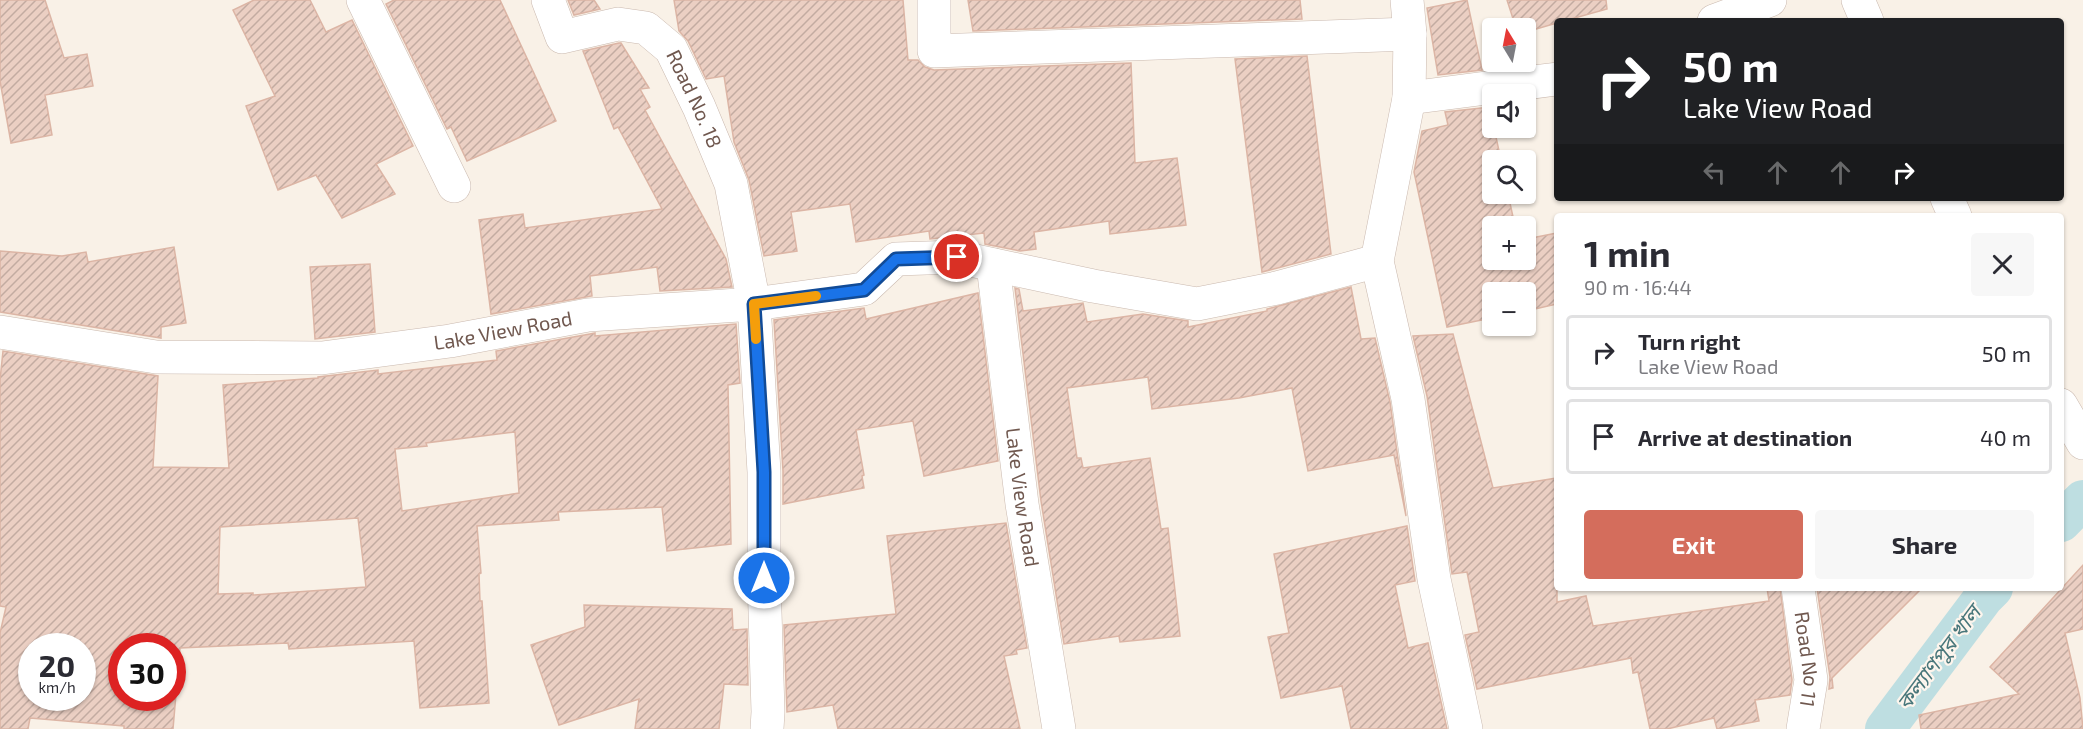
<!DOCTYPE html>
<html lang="en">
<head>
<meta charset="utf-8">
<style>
	body { margin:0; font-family:"Exo 2","Noto Sans Bengali",sans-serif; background:#f7f7f7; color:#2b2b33; height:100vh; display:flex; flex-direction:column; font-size:22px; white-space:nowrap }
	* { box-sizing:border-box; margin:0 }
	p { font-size:20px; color:#7c7c81 }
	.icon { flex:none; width:33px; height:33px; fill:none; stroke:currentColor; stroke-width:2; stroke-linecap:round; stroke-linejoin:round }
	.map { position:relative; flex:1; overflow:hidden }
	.sheet { position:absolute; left:1554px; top:213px; width:510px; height:378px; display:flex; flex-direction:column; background:#fff; border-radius:6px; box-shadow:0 2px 4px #0004 }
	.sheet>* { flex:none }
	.banner { position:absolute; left:1554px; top:18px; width:510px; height:183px; border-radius:6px; box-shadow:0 2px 4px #0004; background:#202124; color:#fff; overflow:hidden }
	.needle { width:39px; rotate:350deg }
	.tools { position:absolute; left:1482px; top:18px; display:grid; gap:12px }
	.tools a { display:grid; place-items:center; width:54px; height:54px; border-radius:6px; background:#fff; box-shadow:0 2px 4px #0004; font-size:30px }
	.speed { position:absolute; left:18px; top:633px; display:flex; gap:12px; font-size:30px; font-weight:700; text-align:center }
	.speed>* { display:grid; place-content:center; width:78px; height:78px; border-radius:50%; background:#fff; box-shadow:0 2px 4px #0004; line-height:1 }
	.speed small { font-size:15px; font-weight:400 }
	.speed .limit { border:9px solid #d22; background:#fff; color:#111 }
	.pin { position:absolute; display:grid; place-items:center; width:51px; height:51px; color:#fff; margin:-26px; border:3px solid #fff; border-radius:50%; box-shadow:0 2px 6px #0007 }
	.me { position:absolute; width:66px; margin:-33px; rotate:0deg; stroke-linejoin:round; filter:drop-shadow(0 0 4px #0008) }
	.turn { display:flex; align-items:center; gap:21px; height:126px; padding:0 30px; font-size:27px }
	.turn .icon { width:78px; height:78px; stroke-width:2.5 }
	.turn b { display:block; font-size:42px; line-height:51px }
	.lanes { display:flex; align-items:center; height:57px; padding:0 30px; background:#0003; justify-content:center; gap:30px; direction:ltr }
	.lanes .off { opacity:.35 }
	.round { display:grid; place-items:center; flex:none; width:63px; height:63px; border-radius:6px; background:#f7f7f7 }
	.headline { display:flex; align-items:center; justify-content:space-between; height:102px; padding:0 30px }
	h1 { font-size:36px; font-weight:700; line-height:45px }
	.primary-button { display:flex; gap:12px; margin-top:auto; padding:12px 30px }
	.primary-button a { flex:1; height:69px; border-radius:6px; background:#d46d5c; color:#fff; font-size:24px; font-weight:700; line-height:69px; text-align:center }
	.primary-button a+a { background:#f7f7f7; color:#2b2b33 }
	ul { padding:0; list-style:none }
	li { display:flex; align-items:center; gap:18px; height:75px; margin:0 12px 9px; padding:0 18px; border:3px solid #e1e1e2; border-radius:6px }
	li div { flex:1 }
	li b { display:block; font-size:22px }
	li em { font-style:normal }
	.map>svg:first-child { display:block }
</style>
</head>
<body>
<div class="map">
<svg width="2083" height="729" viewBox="0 0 2083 729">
	<defs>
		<pattern id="building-hatch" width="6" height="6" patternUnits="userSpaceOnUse" patternTransform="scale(1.5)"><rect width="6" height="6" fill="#ebcfc3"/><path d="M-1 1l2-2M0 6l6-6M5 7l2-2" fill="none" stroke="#c3aba1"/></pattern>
	</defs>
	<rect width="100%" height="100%" fill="#f9f1e7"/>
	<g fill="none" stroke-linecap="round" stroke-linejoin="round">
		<g stroke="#bedee1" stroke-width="40">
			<path d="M2061 522 2083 500"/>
			<path d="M1885 729 1984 597 1993 588"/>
		</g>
	</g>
	<g fill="url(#building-hatch)" stroke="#dcb5a5" stroke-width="1.5" fill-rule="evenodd">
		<path d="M0 0H45L64 58 87 54 93 86 45 95 52 135 11 143 0 81Z"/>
		<path d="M254 0H310L326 32 352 20 413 146 376 164 395 194 342 218 316 175 278 190 246 106 275 96 233 10Z"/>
		<path d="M394 0H500L556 121 467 161 451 127 447 129 386 4Z"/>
		<path d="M568 0H594L600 9 574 15Z"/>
		<path d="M674 0H903L908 60H918L925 67 934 70 1131 63 1135 163 1177 158 1186 225 1110 234 1109 221 1034 232 1036 249 1020 251 985 244 984 233 930 239 929 231 856 242 850 204 791 212 797 251 764 256 749 180 734 142 724 76 706 79 688 41 679 31Z"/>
		<path d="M968 0H1300L1302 19 973 31Z"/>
		<path d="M1467 0 1482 70 1438 75 1427 8Z"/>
		<path d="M1507 0H1606L1607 9 1564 21H1557V23L1526 32V28H1516Z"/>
		<path d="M619 43H621L649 88 640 89 650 107 645 110 726 259 732 287 660 291 657 267 590 276 592 296 491 314 479 220 523 214 525 228 662 209 618 127 614 129 583 51Z"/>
		<path d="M1307 56 1331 254 1262 272 1235 59Z"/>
		<path d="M1490 107 1492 128H1494L1501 160H1492V194H1508L1515 226H1492V260H1526V239L1557 233V304L1526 311V292H1492V318L1447 327 1414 172 1422 131 1448 125 1445 112Z"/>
		<path d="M174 247 186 323 161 327V338L0 312V251L62 256 86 252 88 262Z"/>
		<path d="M370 264 375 332 315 339 310 267Z"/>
		<path d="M1351 287 1361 339 1375 338 1390 402 1406 516 1394 455 1308 471 1292 388 1239 398 1152 409 1148 377 1067 388 1077 458H1081L1083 468 1150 458 1161 529 1168 528 1180 636 1120 642 1119 636 1064 644 1041 501 1015 288 1019 289 1023 311 1083 303 1087 322 1143 314 1188 321V327L1267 311V309Z"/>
		<path d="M978 293 998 461 924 476 913 421 856 430 864 475 862 476 864 488 783 504V471L774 320 864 308 866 319Z"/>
		<path d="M736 324 740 383 728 385 731 544 667 551 662 507 558 512 559 520 477 526 481 573 479 574 480 601H482L489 703 420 708 414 641 289 649 288 643 180 648 173 729H124V726L30 718 28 729H0V633L6 607 0 606V380L3 351 158 376 153 467 229 468 223 385 318 378V377L378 370V374L497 360 496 351 590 334 595 333V336ZM515 432 519 493 402 511 395 449 427 446 426 443ZM358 518 366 587 253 595V593L218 594 220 527ZM32 646H82V698H32ZM122 646H172V698H122Z"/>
		<path d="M1453 334 1493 488 1557 478V602L1586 596 1593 626 1769 601 1767 588H1780L1792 680 1790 695 1755 700 1759 721 1717 729 1714 718 1667 729H1650L1638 672 1633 673 1631 658 1477 689 1465 635 1479 632 1467 572 1452 574 1427 396 1413 336Z"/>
		<path d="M1006 523 1027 648 1016 650 1017 654 1004 656 1020 729H838L833 705 787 712 784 625 896 614 887 536Z"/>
		<path d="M1407 526 1415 581 1395 585 1408 648 1428 643 1447 729H1351L1342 686 1281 698 1268 637 1289 633 1274 554Z"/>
		<path d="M2083 565V629L2065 633 2080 698 2083 729H1921L1919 715 2019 694 1990 667Z"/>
		<path d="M1817 588H1922L1832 678 1833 688 1829 689 1830 677Z"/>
		<path d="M584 605 732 609 733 630 747 629 748 685 724 684 719 729H635L639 699 559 725 531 645 585 627Z"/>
	</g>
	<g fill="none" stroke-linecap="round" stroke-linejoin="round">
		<g stroke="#cab9af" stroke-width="34">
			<g id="minor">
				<path d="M363 0 454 186"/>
				<path id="s1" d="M548 0 562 37 618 24 646 28 671 49 699 107 731 184 754 304 764 472V578L768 712 767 729"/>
				<path d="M934 0V51L1410 34"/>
				<path d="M1407 0 1410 34 1409 98 1377 261 1408 399 1434 579 1466 729"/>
				<path d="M1858 0 1867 21"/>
				<path d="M1714 21 1770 0"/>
				<path d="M1409 98 1557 79"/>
				<path d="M1947 198 1955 216"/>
				<path id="s2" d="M993 265 1022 504 1059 729"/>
				<path id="s3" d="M0 332 156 357 322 358 450 341 588 315 754 304 864 289 896 259 957 257 1093 286 1197 304 1277 288 1377 261"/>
				<path d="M2061 405 2083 443"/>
				<path id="s4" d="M1798 588 1811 680 1803 729"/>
			</g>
		</g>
		<use href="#minor" stroke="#fff" stroke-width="33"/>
	</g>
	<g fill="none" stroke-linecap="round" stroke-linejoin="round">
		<g stroke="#114b97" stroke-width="15">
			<path id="route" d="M764 578V472L754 304 864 290 896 259 957 257"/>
		</g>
		<use href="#route" stroke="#1a73e8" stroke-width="10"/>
		<path stroke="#f59e0b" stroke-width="10" d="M756 339 754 304 816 296"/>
	</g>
	<g text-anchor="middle" stroke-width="4.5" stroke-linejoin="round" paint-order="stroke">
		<g font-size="20" fill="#70584f" stroke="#fdf5ed">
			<text dy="7" stroke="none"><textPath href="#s1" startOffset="213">Road No. 18</textPath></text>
			<text dy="7" stroke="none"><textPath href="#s3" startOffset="507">Lake View Road</textPath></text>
			<text dy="7" stroke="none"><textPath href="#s2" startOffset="234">Lake View Road</textPath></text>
			<text dy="7" stroke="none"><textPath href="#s4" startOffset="72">Road No 11</textPath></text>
		</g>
		<g font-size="21" font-style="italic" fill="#48767a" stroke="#fdf5ed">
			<text transform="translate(1939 658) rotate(-53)" y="7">কল্যাণপুর খাল</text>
		</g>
	</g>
</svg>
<div class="tools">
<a><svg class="needle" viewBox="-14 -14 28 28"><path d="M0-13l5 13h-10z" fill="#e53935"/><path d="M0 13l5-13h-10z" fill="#7c7c81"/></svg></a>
<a><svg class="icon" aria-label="sound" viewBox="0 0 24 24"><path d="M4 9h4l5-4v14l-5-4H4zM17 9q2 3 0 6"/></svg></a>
<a><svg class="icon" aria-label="search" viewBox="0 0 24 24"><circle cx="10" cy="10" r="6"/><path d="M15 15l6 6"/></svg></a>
<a>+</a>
<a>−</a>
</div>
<div class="speed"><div>20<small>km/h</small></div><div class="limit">30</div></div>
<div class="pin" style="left:957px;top:257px;background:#d93025"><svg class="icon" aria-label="arrive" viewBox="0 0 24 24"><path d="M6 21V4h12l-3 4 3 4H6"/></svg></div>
<svg class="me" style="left:764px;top:578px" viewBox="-20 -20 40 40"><circle r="17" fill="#1a73e8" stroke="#fff" stroke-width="3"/><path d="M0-11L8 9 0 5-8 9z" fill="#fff"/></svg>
<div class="banner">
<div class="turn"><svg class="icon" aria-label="right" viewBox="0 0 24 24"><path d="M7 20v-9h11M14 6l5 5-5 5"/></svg><div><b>50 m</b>Lake View Road</div></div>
<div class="lanes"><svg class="icon off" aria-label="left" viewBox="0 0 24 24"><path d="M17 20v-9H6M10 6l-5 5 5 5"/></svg><svg class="icon off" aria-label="ahead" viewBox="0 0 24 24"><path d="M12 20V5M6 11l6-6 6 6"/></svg><svg class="icon off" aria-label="ahead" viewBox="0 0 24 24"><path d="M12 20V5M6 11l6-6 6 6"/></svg><svg class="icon" aria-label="right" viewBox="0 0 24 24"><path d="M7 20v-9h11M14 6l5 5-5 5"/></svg></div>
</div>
<section class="sheet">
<div class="headline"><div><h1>1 min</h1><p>90 m · 16:44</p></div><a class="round"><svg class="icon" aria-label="close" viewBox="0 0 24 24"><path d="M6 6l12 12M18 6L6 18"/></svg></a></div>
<ul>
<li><svg class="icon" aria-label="right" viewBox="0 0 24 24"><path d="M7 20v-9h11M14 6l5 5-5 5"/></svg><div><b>Turn right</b><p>Lake View Road</p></div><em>50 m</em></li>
<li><svg class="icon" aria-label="arrive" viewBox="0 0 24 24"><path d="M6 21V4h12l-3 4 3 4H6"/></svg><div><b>Arrive at destination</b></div><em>40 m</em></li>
</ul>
<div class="primary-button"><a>Exit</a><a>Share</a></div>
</section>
</div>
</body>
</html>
